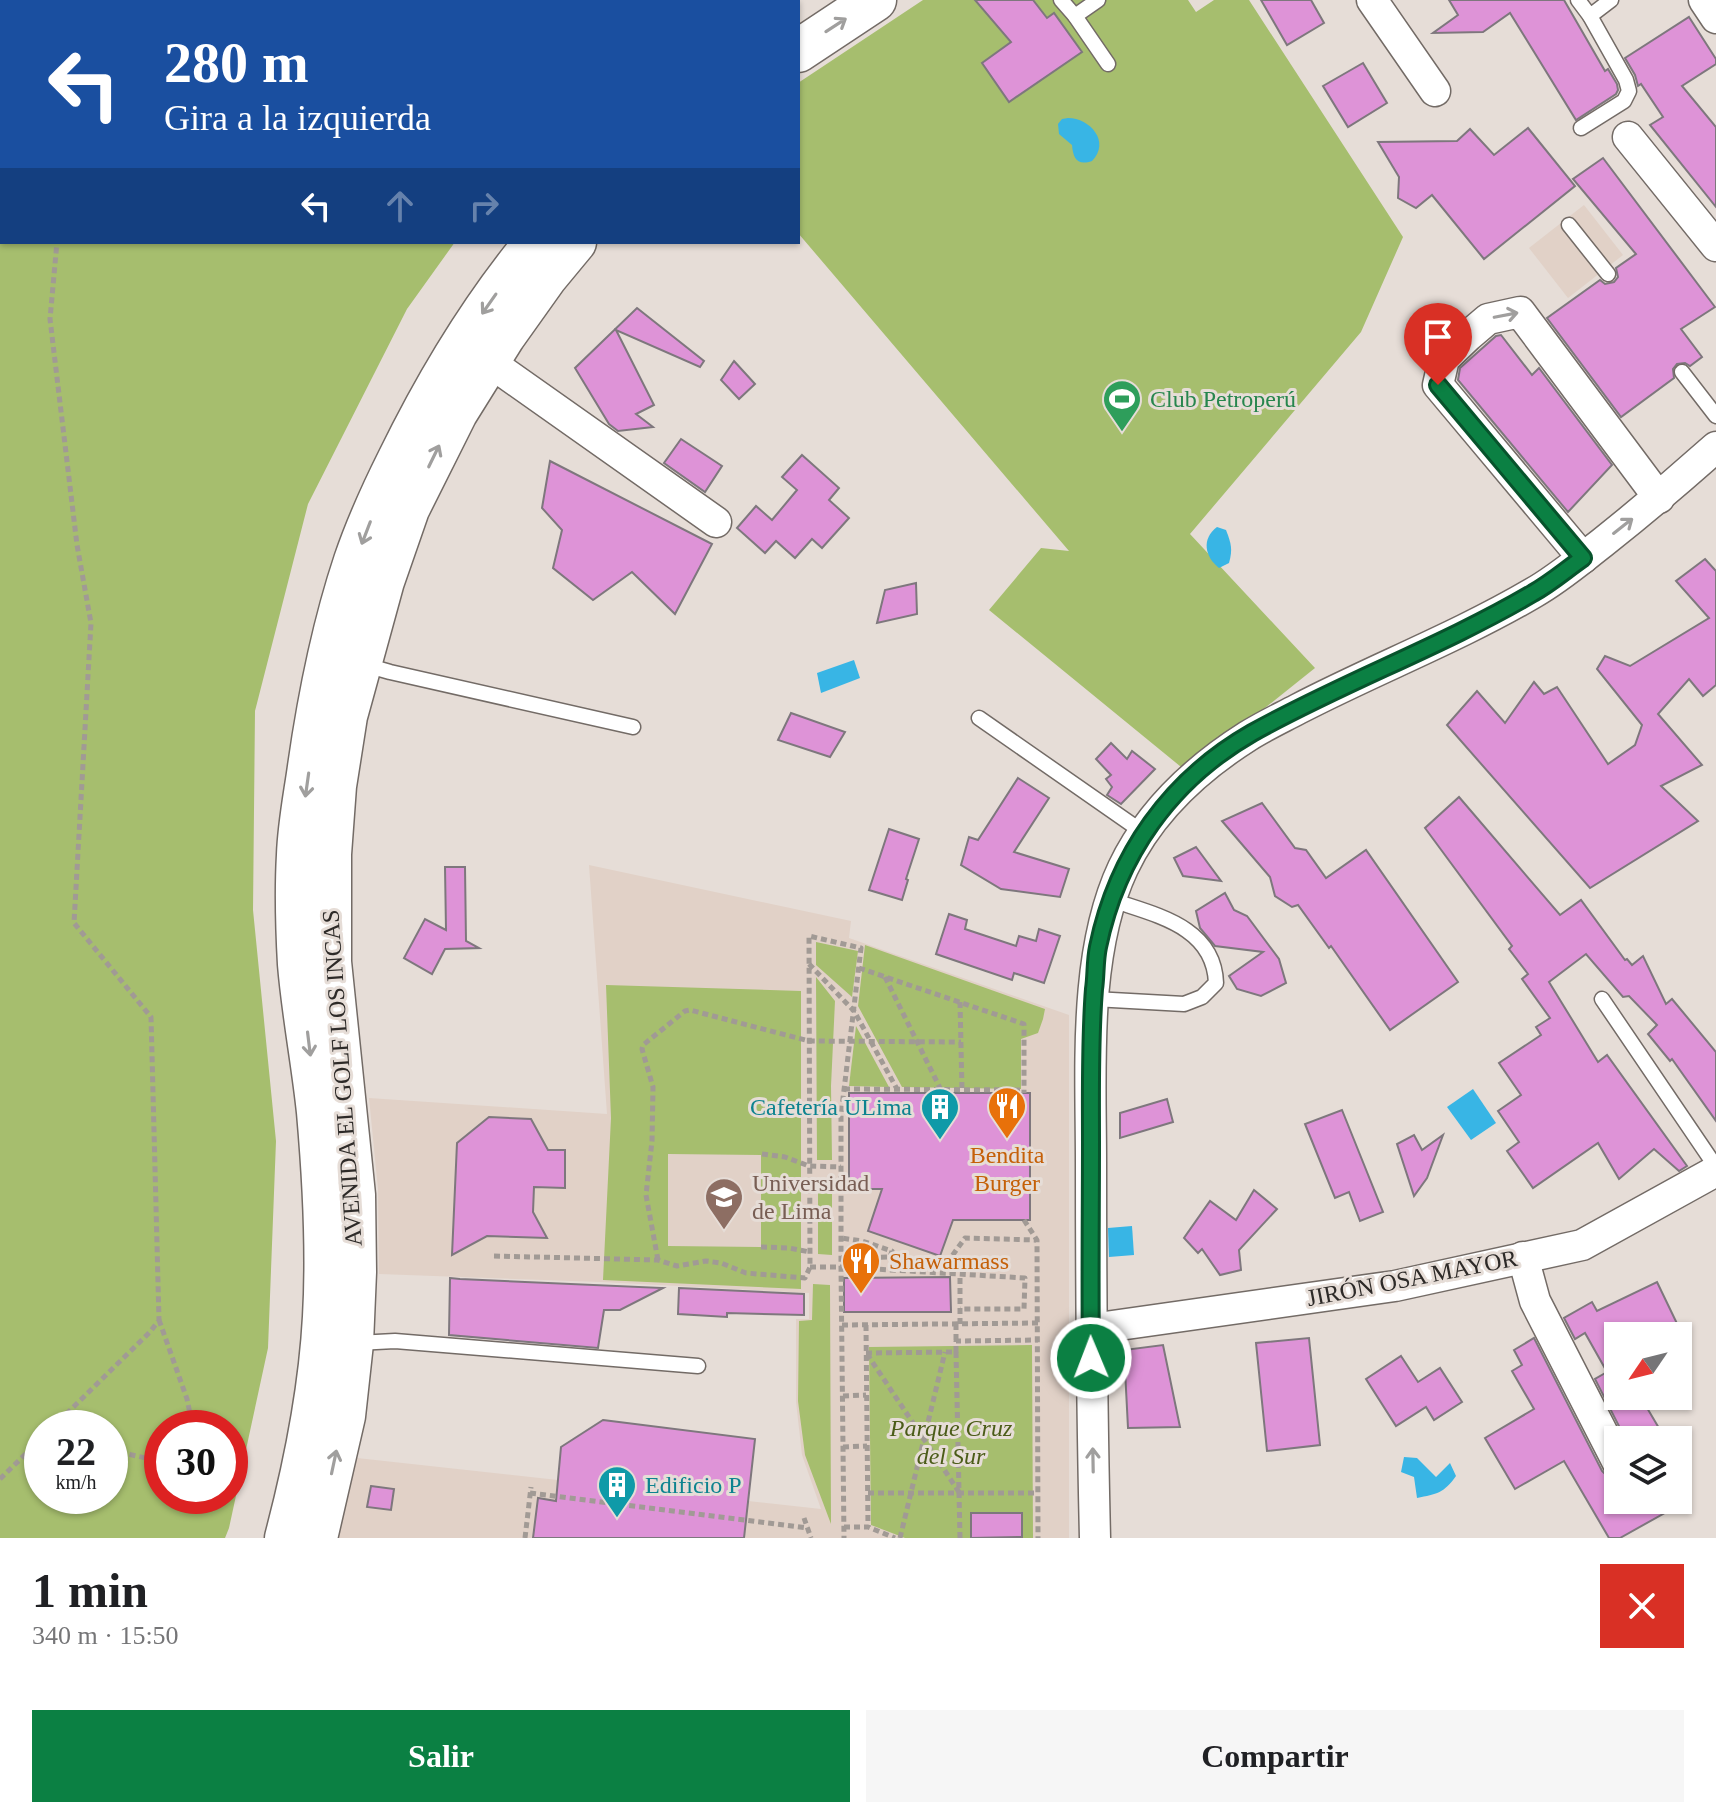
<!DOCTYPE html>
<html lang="es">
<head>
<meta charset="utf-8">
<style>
	body { margin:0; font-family:"Times New Roman",serif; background:#f6f6f6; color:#202124; height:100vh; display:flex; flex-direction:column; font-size:30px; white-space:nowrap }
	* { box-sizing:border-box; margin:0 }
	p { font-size:26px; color:#757577 }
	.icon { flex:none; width:44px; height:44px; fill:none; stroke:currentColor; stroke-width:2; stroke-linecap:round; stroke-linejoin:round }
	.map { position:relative; height:1538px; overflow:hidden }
	.drawer { display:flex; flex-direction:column; background:#fff; flex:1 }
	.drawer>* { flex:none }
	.guide { position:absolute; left:0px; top:0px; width:800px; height:244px; box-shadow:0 2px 6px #0004; background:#1a4fa0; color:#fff; overflow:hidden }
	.needle { width:52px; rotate:235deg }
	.tools { position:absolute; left:1604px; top:1322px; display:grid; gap:16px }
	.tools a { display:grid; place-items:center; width:88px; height:88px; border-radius:0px; background:#fff; box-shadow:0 2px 6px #0004; font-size:40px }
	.speed { position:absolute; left:24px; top:1410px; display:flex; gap:16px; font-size:40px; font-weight:700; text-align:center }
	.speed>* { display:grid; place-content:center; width:104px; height:104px; border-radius:50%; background:#fff; box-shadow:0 2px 6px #0004; line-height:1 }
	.speed small { font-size:20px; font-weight:400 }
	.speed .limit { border:12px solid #d22; background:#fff; color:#111 }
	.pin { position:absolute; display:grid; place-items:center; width:68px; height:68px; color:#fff; margin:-82px -34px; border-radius:50% 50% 50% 0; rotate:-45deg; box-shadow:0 0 8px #0007 }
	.pin .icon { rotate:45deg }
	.me { position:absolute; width:88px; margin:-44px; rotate:359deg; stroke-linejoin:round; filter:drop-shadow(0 0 6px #0008) }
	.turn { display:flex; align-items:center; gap:28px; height:168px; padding:0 32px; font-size:36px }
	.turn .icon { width:104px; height:104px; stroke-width:2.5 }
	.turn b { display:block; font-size:56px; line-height:68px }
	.lanes { display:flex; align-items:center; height:76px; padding:0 32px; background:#0003; justify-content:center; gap:40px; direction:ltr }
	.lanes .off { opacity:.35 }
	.round { display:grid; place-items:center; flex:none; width:84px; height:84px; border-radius:0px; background:#f6f6f6 }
	.head { display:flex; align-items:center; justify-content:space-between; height:136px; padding:0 32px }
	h1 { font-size:48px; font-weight:600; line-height:60px }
	.primary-button { display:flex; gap:16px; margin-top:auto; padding:16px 32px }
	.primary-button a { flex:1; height:92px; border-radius:0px; background:#0b8043; color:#fff; font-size:32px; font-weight:600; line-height:92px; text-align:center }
	.primary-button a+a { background:#f6f6f6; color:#202124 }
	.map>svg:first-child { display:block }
</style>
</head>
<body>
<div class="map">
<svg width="1716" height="1538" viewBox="0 0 1716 1538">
	<rect width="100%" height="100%" fill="#e6ddd7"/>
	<g fill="#e1d1c7">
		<path d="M1584 205 1623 255 1568 298 1529 248Z"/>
		<path d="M589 865 851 921 849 938 1069 1015V1538H338L357 1458 821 1509 802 1455 796 1402V1319H809V1293L601 1282 379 1274 378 1189 369 1098 607 1114Z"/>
	</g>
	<g fill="#a6be6e" fill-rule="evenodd">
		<path d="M0 0H712L709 2H2V242H455L407 309 308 504 255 711 253 910 276 1141 268 1348 229 1528 225 1538H0ZM42 1428H110V1496H42ZM162 1428H230V1496H162Z"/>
		<path d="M923 0H1188L1196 12 1214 0H1249L1403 237 1361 332 1190 534 1315 668 1186 771 989 610 1041 548 1069 551 798 233V83Z"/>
		<path d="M816 942 858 951 852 997 816 965Z"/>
		<path d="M865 945 1045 1009 1043 1019 1038 1033 1021 1039V1089L902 1087 858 1006Z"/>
		<path d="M816 977 835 1001 831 1086 832 1160H817Z"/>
		<path d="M606 985 801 991V1289L603 1280 611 1118ZM668 1154 761 1155V1247L668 1246Z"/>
		<path d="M856 1026 889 1087 849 1086Z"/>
		<path d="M818 1179H832V1255L818 1254Z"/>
		<path d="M813 1284 830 1285 831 1524 805 1455 798 1401 799 1321 812 1320Z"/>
		<path d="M1032 1345 1033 1538H905L871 1525 869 1347Z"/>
	</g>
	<g fill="#38b5e5">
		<path d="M1068 118C1090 118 1111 142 1092 161 1077 166 1073 158 1072 145L1059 134 1058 124 1062 119Z"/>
		<path d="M1217 527 1226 530C1231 543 1233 549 1229 563L1219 568C1205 557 1201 539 1217 527Z"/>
		<path d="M854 660 860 678 821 693 817 673Z"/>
		<path d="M1473 1089 1496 1123 1471 1140 1447 1107Z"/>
		<path d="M1132 1226 1134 1255 1109 1257 1108 1228Z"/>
		<path d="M1404 1457 1417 1458 1436 1477 1450 1463 1456 1476C1444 1493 1437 1494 1417 1498L1414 1477 1401 1472Z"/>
	</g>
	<g fill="#de93d7" stroke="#7e777d" stroke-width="2">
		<path d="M975 0H1033L1047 18 1054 13 1082 52 1009 102 982 63 1011 42Z"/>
		<path d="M1261 0H1311L1324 23 1287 45Z"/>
		<path d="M1449 0H1564L1605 71 1608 69 1617 84 1618 90 1616 94 1576 120 1510 13 1483 32 1433 33 1458 15Z"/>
		<path d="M1689 17 1716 59V64L1682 86 1716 127V207L1650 125 1663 117 1641 84 1638 86 1635 75 1625 58Z"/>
		<path d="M1363 63 1387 103 1348 127 1323 86Z"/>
		<path d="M1528 128 1575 186 1484 259 1432 195 1416 208 1398 198 1399 177 1378 142 1457 141 1470 129 1494 155Z"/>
		<path d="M1603 158 1715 307 1681 329 1702 357 1690 366 1685 363 1677 364 1673 369 1674 378 1621 417 1547 318 1600 280 1605 284 1614 282 1618 277 1616 268 1636 254 1573 179Z"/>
		<path d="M637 308 704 361 700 367 616 330 654 405 636 414 653 427 618 431 609 424 575 368Z"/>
		<path d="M1501 335 1532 375 1539 368 1612 465 1568 512 1458 380 1460 368 1496 336Z"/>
		<path d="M734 361 755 384 739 399 721 380Z"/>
		<path d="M681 439 722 466 705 492 664 463Z"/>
		<path d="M802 455 839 488 829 500 849 518 822 548 812 539 795 558 776 541 765 553 737 528 756 506 772 520 797 490 782 477Z"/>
		<path d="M550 461 712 544 675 614 632 572 593 600 553 568 562 530 542 508Z"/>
		<path d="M1705 559 1716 571V685L1703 696 1689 679 1658 714 1702 765 1661 786 1698 821 1590 888 1447 725 1477 691 1505 723 1534 682 1544 694 1557 687 1608 764 1635 745 1642 725 1597 669 1605 656 1630 666 1709 618 1676 581Z"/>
		<path d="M916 583 917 614 877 623 885 590Z"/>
		<path d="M791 713 845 732 830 757 778 740Z"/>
		<path d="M1111 743 1127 759 1132 751 1155 769 1121 804 1107 795 1112 787 1106 779 1111 775 1096 759Z"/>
		<path d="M1018 778 1049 798 1014 852 1069 869 1060 897 1001 889 961 865 969 837 978 840Z"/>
		<path d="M1459 797 1560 915 1581 900 1625 960 1627 959 1632 965 1643 956 1666 1004 1672 999 1716 1052V1121L1672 1059 1670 1061 1648 1034 1657 1025 1629 996 1623 997 1586 954 1549 982 1598 1062 1607 1055 1687 1166 1679 1171 1654 1149 1619 1179 1598 1143 1533 1188 1507 1151 1519 1142 1498 1111 1521 1095 1499 1063 1541 1035 1536 1027 1550 1018 1522 979 1528 974 1509 949 1512 946 1425 828Z"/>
		<path d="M1262 803 1295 848 1306 850 1326 878 1366 850 1458 982 1390 1030 1331 946 1329 948 1298 905 1292 907 1275 896 1270 877 1222 821Z"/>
		<path d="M889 829 919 839 906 879 908 880 902 900 869 890Z"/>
		<path d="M1196 847 1221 881 1183 876 1174 858Z"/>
		<path d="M445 867H465L466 941 479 948 445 949 432 974 404 958 425 919 446 930Z"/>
		<path d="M1225 893 1234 910 1247 916 1279 959 1286 983 1261 996 1237 989 1229 976 1263 952 1215 946 1200 928 1196 911Z"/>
		<path d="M949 914 967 920 965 929 1016 946 1019 936 1036 941 1039 929 1060 936 1044 983 1014 973 1012 980 936 954Z"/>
		<path d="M849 1093H1030V1220H953L940 1256 868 1231 882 1189H849Z"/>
		<path d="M1167 1099 1173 1122 1120 1138V1113Z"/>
		<path d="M1342 1110 1383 1212 1360 1221 1349 1192 1335 1198 1305 1124Z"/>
		<path d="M489 1117 531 1119 548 1150H565V1188L534 1187 533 1212 547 1238 487 1236 452 1255 457 1143Z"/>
		<path d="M1414 1135 1422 1150 1443 1135 1427 1178 1414 1196 1397 1144Z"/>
		<path d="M1254 1190 1277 1209 1239 1250 1241 1270 1220 1275 1202 1249 1198 1253 1184 1238 1210 1201 1236 1220Z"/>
		<path d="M950 1277 951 1312H844V1278Z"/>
		<path d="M450 1278 460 1279 663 1288 620 1310H604L598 1348 449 1335Z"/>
		<path d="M1657 1282 1683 1336H1618V1396H1640L1666 1440H1626L1595 1379 1607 1372 1585 1333 1575 1339 1564 1318 1592 1302 1597 1311Z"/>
		<path d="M679 1288 804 1294V1315L727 1313V1317L678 1314Z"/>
		<path d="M1309 1338 1320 1445 1267 1451 1256 1343Z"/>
		<path d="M1534 1338 1602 1471 1609 1478 1618 1481V1500H1688L1620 1538H1609L1564 1461 1515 1489 1485 1438 1534 1409 1512 1371 1522 1365 1514 1350Z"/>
		<path d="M1163 1345 1180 1427 1128 1428 1124 1350Z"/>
		<path d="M1401 1356 1418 1382 1440 1368 1462 1402 1434 1420 1426 1407 1396 1426 1366 1379Z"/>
		<path d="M603 1420 755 1439 744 1538H533L538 1498 556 1501 561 1447Z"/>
		<path d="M371 1486 394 1489 391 1510 367 1507Z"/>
		<path d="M971 1513H1022V1537L971 1538Z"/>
	</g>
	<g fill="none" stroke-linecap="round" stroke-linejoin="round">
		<g stroke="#736b66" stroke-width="17">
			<g id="lane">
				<path d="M1061 0 1075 16 1108 64"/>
				<path d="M1578 0 1590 16 1611 0"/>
				<path d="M1075 16 1098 0"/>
				<path d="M1581 128 1624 101 1629 91 1626 80 1590 16"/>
				<path d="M1569 225 1608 274"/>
				<path d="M1682 372 1716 416"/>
				<path d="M362 664 390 672 633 727"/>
				<path d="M979 718 1144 833"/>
				<path d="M1094 999 1184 1004 1202 997 1216 983C1214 926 1155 915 1112 900"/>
				<path d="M1602 999 1716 1167"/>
				<path d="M357 1343 395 1341 698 1366"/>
			</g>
		</g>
		<g stroke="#736b66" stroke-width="33">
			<g id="street">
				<path d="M1372 0 1435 91"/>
				<path d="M1704 0 1716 18"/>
				<path d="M1628 137 1716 246"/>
				<path d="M488 361 716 522"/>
				<path d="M1583 558 1438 385 1444 359 1468 336 1488 319 1520 312 1659 498"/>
				<path d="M1523 1257 1535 1301 1618 1463"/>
				<path d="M1091 1329 1395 1286 1582 1245 1716 1171"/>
				<path d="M1095 1538C1092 1413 1091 1287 1091 1162 1091 1069 1083 953 1123 868 1150 811 1196 769 1248 736 1264 726 1281 718 1298 709 1375 669 1458 637 1533 593 1558 579 1580 560 1602 543 1641 512 1679 480 1716 447"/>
			</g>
		</g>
		<g stroke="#736b66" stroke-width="45">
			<g id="secondary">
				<path d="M798 51 875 0"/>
				<path d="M286 1538C305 1466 320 1392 324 1317 328 1249 324 1180 318 1112 313 1063 303 1013 299 964 297 928 296 890 298 855 299 825 305 796 309 767 319 697 333 627 355 561 367 526 382 493 398 461 436 383 481 308 536 242"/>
				<path d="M316 1538 344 1416 352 1343 355 1272 354 1195 330 962V854L335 786 346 716 383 581 408 509 456 413 504 336 546 277 575 242"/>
			</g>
		</g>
		<g stroke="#a19a95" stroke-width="5" stroke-dasharray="6 4" stroke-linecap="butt">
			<path d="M172 0V2"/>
			<path d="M0 80 2 79"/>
			<path d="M0 139 2 141"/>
			<path d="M809 964 854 1011 897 1089"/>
			<path d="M859 968 1024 1024V1093"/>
			<path d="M885 977 941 1090"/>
			<path d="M960 1002 962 1090"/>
			<path d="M844 1089 1024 1090"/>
			<path d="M762 1154 785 1157 809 1166 841 1167"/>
			<path d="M1024 1220 1037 1240 1038 1538"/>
			<path d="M761 1247 789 1248 810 1252"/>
			<path d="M494 1256 658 1260 677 1266 706 1261 721 1263 746 1273 805 1278 810 1267 809 936 861 948 841 1115V1267L844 1538"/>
			<path d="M841 1258 890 1257 892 1251 862 1241 841 1238"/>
			<path d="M658 1260 646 1195 652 1141 653 1087 642 1049 643 1045 685 1011 690 1010 809 1041 961 1042"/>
			<path d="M810 1267H841L1025 1278 1024 1309H960"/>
			<path d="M952 1275V1256L965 1238 1036 1240"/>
			<path d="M159 1320 187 1399 193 1428"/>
			<path d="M956 1324V1341"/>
			<path d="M960 1324V1276"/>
			<path d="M842 1325 1038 1323"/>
			<path d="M866 1325 868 1527"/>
			<path d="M956 1352 960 1538"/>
			<path d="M866 1353 956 1352V1341L1038 1340"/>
			<path d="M867 1354 959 1492"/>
			<path d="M843 1396 866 1395"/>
			<path d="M52 1428 150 1332 159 1320 151 1017 74 923 91 623 77 545 50 319 57 242"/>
			<path d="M843 1447 867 1446"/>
			<path d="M110 1450 150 1459 162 1454"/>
			<path d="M29 1451 42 1450"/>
			<path d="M0 1479 42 1438"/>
			<path d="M530 1493 808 1528"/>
			<path d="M868 1493H1038"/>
			<path d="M804 1518 811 1538"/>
			<path d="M844 1527H868L895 1538"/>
			<path d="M525 1538 531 1487"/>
			<path d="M900 1538 945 1352"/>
		</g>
		<use href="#lane" stroke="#fff" stroke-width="14"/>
		<use href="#street" stroke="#fff" stroke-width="30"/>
		<use href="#secondary" stroke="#fff" stroke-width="42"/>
	</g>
	<defs><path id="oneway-shaft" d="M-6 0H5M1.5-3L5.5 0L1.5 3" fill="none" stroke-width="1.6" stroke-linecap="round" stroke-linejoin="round" transform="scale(2)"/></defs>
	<g stroke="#a09f9e">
		<use href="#oneway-shaft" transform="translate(836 25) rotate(-33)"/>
		<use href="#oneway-shaft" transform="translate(489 304) rotate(125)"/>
		<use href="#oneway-shaft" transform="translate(1506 315) rotate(-11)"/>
		<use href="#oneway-shaft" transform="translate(434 456) rotate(-64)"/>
		<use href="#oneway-shaft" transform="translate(1623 526) rotate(-38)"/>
		<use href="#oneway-shaft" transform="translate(366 533) rotate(111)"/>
		<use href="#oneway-shaft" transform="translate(307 785) rotate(98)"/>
		<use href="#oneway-shaft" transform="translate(309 1044) rotate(83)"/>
		<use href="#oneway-shaft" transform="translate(1093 1460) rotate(-91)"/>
		<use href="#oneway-shaft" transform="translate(334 1462) rotate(-78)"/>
	</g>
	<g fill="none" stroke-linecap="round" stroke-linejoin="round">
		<g stroke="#07532c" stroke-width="20">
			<path id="route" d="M1091 1358C1090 1286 1091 1213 1091 1141 1091 1090 1090 1040 1094 989 1096 976 1095 961 1098 947 1117 855 1170 780 1252 733 1343 682 1443 646 1533 593 1551 583 1567 569 1583 558L1438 385"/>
		</g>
		<use href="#route" stroke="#0b8043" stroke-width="14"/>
	</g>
	<defs>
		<g id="stadium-pin" transform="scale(2)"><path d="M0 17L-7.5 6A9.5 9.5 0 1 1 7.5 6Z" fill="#2e9e5b" stroke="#e6ddd7"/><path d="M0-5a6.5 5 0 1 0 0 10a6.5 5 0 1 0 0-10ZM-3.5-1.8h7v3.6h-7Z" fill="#fff"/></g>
		<g id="restaurant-pin" transform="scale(2)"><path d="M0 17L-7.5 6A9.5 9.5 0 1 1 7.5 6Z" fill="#e8710a" stroke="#e6ddd7"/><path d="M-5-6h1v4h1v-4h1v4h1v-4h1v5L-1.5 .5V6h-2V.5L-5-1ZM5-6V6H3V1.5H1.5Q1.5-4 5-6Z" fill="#fff"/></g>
		<g id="building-pin" transform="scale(2)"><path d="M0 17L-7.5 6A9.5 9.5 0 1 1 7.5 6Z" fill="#0f9aa8" stroke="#e6ddd7"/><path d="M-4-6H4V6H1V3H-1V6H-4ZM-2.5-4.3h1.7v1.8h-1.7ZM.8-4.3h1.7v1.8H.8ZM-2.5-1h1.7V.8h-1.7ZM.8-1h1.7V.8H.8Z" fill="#fff"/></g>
		<g id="university-pin" transform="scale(2)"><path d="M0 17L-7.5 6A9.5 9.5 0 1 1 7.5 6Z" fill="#8d6e63" stroke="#e6ddd7"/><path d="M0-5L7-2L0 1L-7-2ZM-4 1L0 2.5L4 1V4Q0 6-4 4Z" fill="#fff"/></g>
	</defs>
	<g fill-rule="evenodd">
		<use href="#stadium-pin" x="1122" y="399"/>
		<use href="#restaurant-pin" x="1007" y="1106"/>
		<use href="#building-pin" x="940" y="1107"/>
		<use href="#university-pin" x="724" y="1197"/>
		<use href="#restaurant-pin" x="861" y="1261"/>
		<use href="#building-pin" x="617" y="1485"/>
	</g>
	<g text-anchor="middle" stroke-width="6" stroke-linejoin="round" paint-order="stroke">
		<g font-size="24" fill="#27864d" stroke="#e6ddd7" text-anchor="start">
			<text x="1150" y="407">Club Petroperú</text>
		</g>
		<g font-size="24" fill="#2d2a28" stroke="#e6ddd7">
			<text transform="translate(342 1078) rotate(-94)" y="8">AVENIDA EL GOLF LOS INCAS</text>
			<text transform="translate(1412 1278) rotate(-11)" y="8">JIRÓN OSA MAYOR</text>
		</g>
		<g font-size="24" fill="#0d838f" stroke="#e6ddd7" text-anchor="end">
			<text x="912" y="1115">Cafetería ULima</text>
			<text x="645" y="1493" text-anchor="start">Edificio P</text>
		</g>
		<g font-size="24" fill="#c56008" stroke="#e6ddd7">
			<text x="1007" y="1163">Bendita<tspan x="1007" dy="28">Burger</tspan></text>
			<text x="889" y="1269" text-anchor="start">Shawarmass</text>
		</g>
		<g font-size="24" fill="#785e54" stroke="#e6ddd7" text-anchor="start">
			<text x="752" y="1191">Universidad<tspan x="752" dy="28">de Lima</tspan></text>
		</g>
		<g font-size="24" font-style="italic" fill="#4b5c18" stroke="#e6ddd7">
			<text x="951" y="1436">Parque Cruz<tspan x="951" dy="28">del Sur</tspan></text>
		</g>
	</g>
</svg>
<div class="tools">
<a><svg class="needle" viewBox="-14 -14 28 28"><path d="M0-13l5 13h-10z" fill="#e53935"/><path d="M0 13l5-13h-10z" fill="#757577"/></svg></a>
<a><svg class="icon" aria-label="layers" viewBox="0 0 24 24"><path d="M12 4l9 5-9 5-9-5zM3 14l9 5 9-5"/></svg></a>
</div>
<div class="speed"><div>22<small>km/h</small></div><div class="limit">30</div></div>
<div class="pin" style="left:1438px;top:385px;background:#d93025"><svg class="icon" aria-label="arrive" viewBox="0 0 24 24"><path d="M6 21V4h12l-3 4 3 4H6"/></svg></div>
<svg class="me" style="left:1091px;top:1358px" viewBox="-20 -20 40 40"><circle r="17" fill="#0b8043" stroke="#fff" stroke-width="3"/><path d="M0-11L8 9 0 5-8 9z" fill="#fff"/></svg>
<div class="guide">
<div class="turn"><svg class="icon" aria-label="left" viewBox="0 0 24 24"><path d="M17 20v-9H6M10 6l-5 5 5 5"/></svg><div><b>280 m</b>Gira a la izquierda</div></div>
<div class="lanes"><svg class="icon" aria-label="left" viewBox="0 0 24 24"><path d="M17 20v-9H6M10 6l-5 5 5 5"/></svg><svg class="icon off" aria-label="ahead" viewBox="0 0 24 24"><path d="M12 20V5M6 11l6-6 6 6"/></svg><svg class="icon off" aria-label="right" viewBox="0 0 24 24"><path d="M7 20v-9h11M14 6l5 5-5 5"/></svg></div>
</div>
</div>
<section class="drawer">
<div class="head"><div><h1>1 min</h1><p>340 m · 15:50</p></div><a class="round" style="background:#d93025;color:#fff"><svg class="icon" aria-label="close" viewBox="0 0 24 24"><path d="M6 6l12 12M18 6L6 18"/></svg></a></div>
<div class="primary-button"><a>Salir</a><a>Compartir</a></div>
</section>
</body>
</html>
